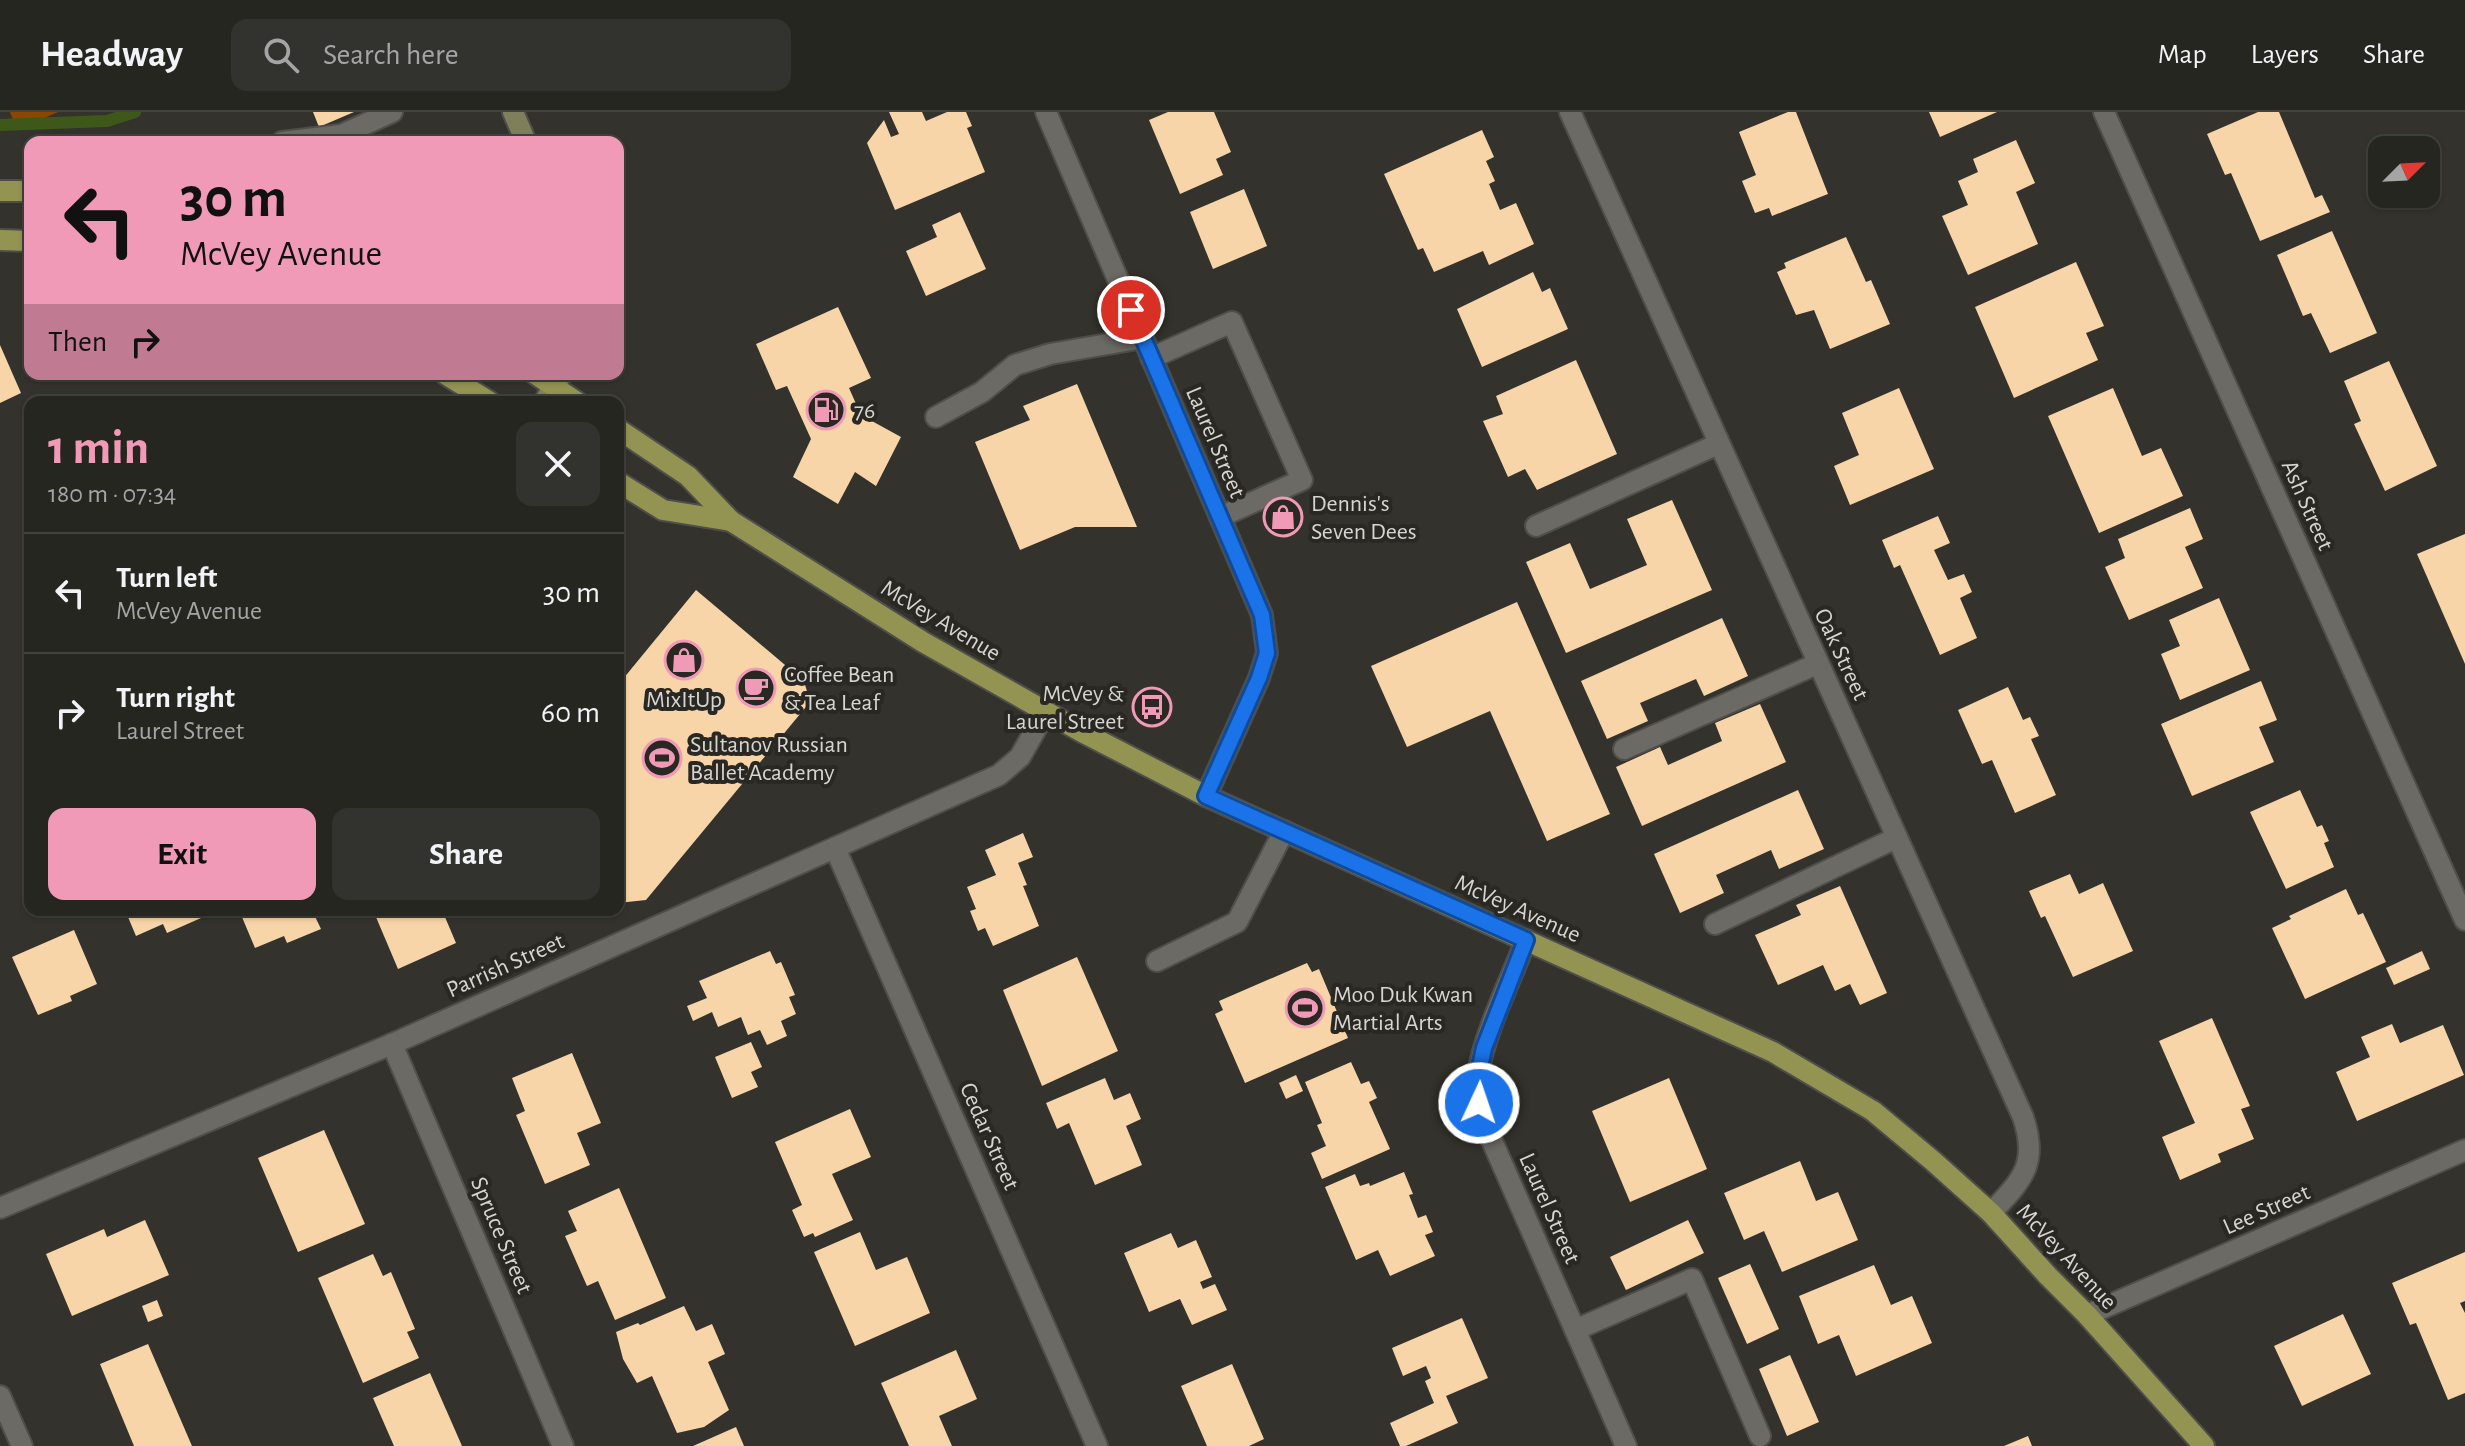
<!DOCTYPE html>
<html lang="en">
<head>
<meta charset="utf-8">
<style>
	body { margin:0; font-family:"Alegreya Sans",sans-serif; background:#32322e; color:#f1f3f6; height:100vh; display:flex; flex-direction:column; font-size:30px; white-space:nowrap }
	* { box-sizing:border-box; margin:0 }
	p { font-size:26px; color:#a4a5a5 }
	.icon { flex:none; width:44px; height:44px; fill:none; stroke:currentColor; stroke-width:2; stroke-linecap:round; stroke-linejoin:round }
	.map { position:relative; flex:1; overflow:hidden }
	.side { position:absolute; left:24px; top:284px; width:600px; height:520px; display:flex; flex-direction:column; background:#262621; border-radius:16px; box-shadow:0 2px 6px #0004,0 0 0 2px #42433f }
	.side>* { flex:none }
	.guide { position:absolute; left:24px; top:24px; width:600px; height:244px; border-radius:16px; box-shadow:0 2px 6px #0004,0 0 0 2px #42433f; background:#f09ab7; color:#111; overflow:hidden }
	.needle { width:52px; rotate:66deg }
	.buttons { position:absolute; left:2368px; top:24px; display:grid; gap:16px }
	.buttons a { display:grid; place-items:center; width:72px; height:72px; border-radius:16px; background:#262621; box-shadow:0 2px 6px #0004,0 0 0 2px #42433f; font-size:40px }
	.pin { position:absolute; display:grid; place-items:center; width:68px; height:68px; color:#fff; margin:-34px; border:4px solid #fff; border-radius:50%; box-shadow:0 2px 8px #0007 }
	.me { position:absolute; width:88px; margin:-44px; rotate:3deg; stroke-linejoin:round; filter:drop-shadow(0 0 6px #0008) }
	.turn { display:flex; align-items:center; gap:28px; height:168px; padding:0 24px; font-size:36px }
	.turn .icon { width:104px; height:104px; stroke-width:2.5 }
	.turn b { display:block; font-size:56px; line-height:68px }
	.then { display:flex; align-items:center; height:76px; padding:0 24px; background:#0003; gap:16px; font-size:30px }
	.round { display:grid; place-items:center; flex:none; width:84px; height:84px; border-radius:16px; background:#32322e }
	.summary { display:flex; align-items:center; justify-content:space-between; height:136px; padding:0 24px }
	h1 { font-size:48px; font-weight:700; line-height:60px; color:#f09ab7 }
	.action { display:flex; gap:16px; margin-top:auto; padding:16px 24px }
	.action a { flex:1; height:92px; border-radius:16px; background:#f09ab7; color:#111; font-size:32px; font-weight:700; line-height:92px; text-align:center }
	.action a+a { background:#32322e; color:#f1f3f6 }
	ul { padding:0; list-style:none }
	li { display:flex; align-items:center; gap:24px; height:120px; padding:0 24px; border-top:2px solid #42433f }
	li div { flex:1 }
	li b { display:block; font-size:30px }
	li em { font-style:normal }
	header { display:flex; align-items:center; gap:48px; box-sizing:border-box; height:112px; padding:0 40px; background:#262621; border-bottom:2px solid #42433f }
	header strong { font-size:38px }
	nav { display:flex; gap:44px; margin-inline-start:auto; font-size:28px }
	.search { width:560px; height:72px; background:#32322e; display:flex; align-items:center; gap:20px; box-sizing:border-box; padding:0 28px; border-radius:16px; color:#a4a5a5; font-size:30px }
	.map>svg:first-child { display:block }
</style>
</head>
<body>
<header>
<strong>Headway</strong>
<div class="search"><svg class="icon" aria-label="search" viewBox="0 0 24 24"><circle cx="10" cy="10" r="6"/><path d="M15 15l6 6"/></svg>Search here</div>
<nav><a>Map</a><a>Layers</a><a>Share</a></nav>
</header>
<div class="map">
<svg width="2465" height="1334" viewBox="0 0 2465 1334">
	<rect width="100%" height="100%" fill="#33322c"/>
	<path fill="#8d4602" d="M10 0H58L17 18Z"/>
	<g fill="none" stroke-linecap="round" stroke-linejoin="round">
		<path stroke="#3e581a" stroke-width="12" d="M0 13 107 9 135 0"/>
	</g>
	<g fill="#f8d5a8">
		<path d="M313 0H354L319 15Z"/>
		<path d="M889 0H922L926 9 947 0H966L972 14 967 16 985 60 895 98 867 31 884 8 891 25 899 22Z"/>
		<path d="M1168 0H1214L1231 40 1216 47 1223 63 1180 82 1149 8Z"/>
		<path d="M1788 0H1796L1828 82 1772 104 1769 96 1755 101 1742 69 1756 63 1739 20Z"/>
		<path d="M1929 0H1997L1940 25Z"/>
		<path d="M2258 0H2279L2315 86 2322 83 2330 100 2260 129 2231 61 2225 63 2207 22Z"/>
		<path d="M1482 18 1494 45 1486 49 1495 69 1489 72 1500 98 1516 91 1534 132 1489 153 1483 139 1434 160 1423 136 1418 138 1384 62Z"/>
		<path d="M2016 28 2035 71 2016 80 2038 132 1968 163 1942 104 1968 93 1958 69 1978 60 1973 47Z"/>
		<path d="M1244 77 1267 134 1213 157 1190 100Z"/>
		<path d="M960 100 986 157 926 184 906 139 937 125 932 113Z"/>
		<path d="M2332 119 2377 221 2330 241 2311 201 2303 204 2277 143Z"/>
		<path d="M1846 125 1866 170 1871 168 1890 212 1830 237 1814 198 1796 203 1777 160 1786 156 1784 151Z"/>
		<path d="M2076 150 2104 214 2086 221 2098 248 2014 286 1975 195Z"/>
		<path d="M1533 160 1542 180 1550 176 1568 217 1482 255 1457 197Z"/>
		<path d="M838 195 871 266 849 276 861 303 901 325 876 374 855 360 838 392 793 365 811 327 787 274 776 278 756 232Z"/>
		<path d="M0 233 21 281 0 291Z"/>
		<path d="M1576 248 1617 342 1537 378 1525 357 1508 365 1483 309 1503 302 1496 284Z"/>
		<path d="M2389 249 2437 354 2385 379 2354 312 2361 309 2344 269Z"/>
		<path d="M1077 272 1137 415H1075L1020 438 975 330 1030 308 1023 294Z"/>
		<path d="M1899 276 1934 357 1850 393 1834 354 1859 343 1842 301Z"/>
		<path d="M2113 276 2142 344 2161 336 2183 384 2099 421 2048 304Z"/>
		<path d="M1672 388 1712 478 1566 541 1526 450 1570 431 1590 477 1647 453 1627 407Z"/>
		<path d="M2190 396 2203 427 2185 435 2203 476 2129 508 2105 455 2125 446 2118 427Z"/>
		<path d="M1938 404 1950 431 1934 438 1948 468 1964 462 1972 480 1960 486 1977 526 1940 543 1900 453 1894 456 1882 428Z"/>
		<path d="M2465 422V552L2417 442Z"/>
		<path d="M696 478 804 569 810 590 646 788 618 791V573Z"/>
		<path d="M2219 486 2250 558 2180 588 2161 542 2180 534 2169 508Z"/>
		<path d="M1517 490 1610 702 1547 729 1490 599 1407 635 1371 554Z"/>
		<path d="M1722 506 1748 564 1704 584 1696 567 1640 591 1648 609 1607 627 1581 569Z"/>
		<path d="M2261 569 2277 608 2259 615 2274 650 2192 684 2161 612Z"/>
		<path d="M2008 575 2023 608 2030 605 2039 624 2031 627 2056 683 2015 701 1992 648 1982 652 1958 598Z"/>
		<path d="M1760 592 1786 650 1642 714 1616 655 1660 635 1668 653 1722 629 1715 611Z"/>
		<path d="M1798 678 1824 737 1779 757 1771 738 1716 763 1724 781 1680 801 1654 742Z"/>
		<path d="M2300 678 2317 715 2322 713 2329 729 2324 731 2334 755 2286 777 2250 700Z"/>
		<path d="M1023 721 1033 745 1018 751 1027 773 1023 774 1039 814 993 834 985 816 978 819 970 799 976 797 967 775 996 763 985 738Z"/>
		<path d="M2070 762 2079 782 2103 771 2133 839 2073 865 2045 804 2041 806 2029 779Z"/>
		<path d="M1840 774 1887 881 1860 893 1850 872 1835 879 1823 853 1778 873 1755 823 1801 803 1796 793Z"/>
		<path d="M2346 777 2358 803 2363 801 2386 850 2305 887 2272 816 2291 807 2289 804Z"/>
		<path d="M125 798H198L201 806 167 821 163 812 136 824Z"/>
		<path d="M239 798H312L321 817 287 831 284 824 255 836Z"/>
		<path d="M373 798H442L456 831 398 857Z"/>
		<path d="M74 818 97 872 70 884 72 889 38 903 12 845Z"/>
		<path d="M770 839 776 852 781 850 795 883 789 885 796 902 781 909 787 924 767 933 760 918 748 923 741 905 718 915 712 900 693 909 687 894 707 886 699 869Z"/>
		<path d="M2422 839 2430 857 2394 873 2386 856Z"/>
		<path d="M1077 845 1118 939 1042 974 1003 878Z"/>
		<path d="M1307 851 1312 860 1319 857 1348 926 1245 971 1215 902 1223 898 1219 889Z"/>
		<path d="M2212 906 2250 994 2241 997 2254 1027 2218 1042 2221 1050 2180 1068 2162 1025 2195 1011 2159 929Z"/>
		<path d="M2392 912 2400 931 2443 913 2464 963 2357 1009 2336 960 2370 945 2361 925Z"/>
		<path d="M751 930 762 955 751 960 758 975 732 986 715 945Z"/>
		<path d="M572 941 601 1011 577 1021 590 1053 545 1072 516 1003 525 999 512 966Z"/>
		<path d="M1351 950 1361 972 1369 969 1377 986 1369 990 1390 1037 1322 1067 1311 1041 1326 1034 1317 1013 1322 1011 1305 970Z"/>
		<path d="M1296 963 1303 979 1286 987 1279 971Z"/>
		<path d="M1105 966 1114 988 1130 981 1141 1007 1126 1014 1142 1053 1095 1073 1069 1011 1057 1017 1046 991Z"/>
		<path d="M1669 966 1707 1057 1630 1090 1592 999Z"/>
		<path d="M850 997 871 1045 832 1062 853 1108 815 1125 813 1121 804 1125 792 1098 802 1093 775 1030Z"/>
		<path d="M324 1018 365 1112 298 1140 258 1046Z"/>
		<path d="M1800 1049 1816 1089 1838 1080 1858 1128 1782 1160 1764 1119 1744 1128 1724 1081Z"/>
		<path d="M1404 1060 1413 1082 1409 1083 1418 1106 1426 1103 1433 1120 1425 1123 1435 1144 1390 1164 1378 1138 1356 1148 1325 1075 1355 1062 1360 1074 1369 1071 1370 1074Z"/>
		<path d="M619 1076 666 1186 615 1208 598 1169 587 1174 565 1124 577 1119 568 1099Z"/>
		<path d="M145 1108 169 1163 72 1204 46 1142 104 1117 107 1125Z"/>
		<path d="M1688 1108 1704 1141 1626 1178 1610 1145Z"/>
		<path d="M860 1120 876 1158 907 1145 930 1201 855 1234 814 1140Z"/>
		<path d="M1171 1121 1178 1136 1196 1128 1212 1165 1200 1170 1203 1177 1215 1172 1227 1198 1192 1213 1180 1187 1149 1200 1124 1141Z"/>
		<path d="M2465 1140V1189L2460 1191 2465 1201V1281L2448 1288 2416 1211 2410 1213 2392 1171Z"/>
		<path d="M373 1142 383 1164 391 1160 415 1217 407 1220 419 1246 363 1271 318 1166Z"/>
		<path d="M1750 1152 1779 1217 1747 1232 1718 1166Z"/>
		<path d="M1874 1153 1891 1193 1912 1184 1932 1231 1856 1264 1839 1223 1818 1232 1799 1184Z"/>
		<path d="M157 1188 163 1204 148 1210 142 1194Z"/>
		<path d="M684 1194 696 1219 712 1212 725 1242 708 1250 729 1298 704 1315 677 1321 652 1264 637 1271 623 1247 616 1220 638 1211 640 1213Z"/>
		<path d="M2343 1202 2371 1262 2302 1294 2274 1234Z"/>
		<path d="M1462 1206 1488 1266 1446 1284 1458 1311 1406 1334H1400L1390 1311 1434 1291 1425 1269 1431 1266 1426 1254 1403 1264 1392 1236Z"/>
		<path d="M148 1232 192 1334H134L100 1252Z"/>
		<path d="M956 1238 977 1287 939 1304 952 1334H909L881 1271Z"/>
		<path d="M1790 1243 1819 1310 1787 1324 1759 1257Z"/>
		<path d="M1232 1252 1264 1327 1249 1334H1207L1181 1274Z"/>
		<path d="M430 1261 462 1334H394L373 1286Z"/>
		<path d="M736 1315 744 1334H693Z"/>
		<path d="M2028 1324 2032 1334H2004Z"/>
	</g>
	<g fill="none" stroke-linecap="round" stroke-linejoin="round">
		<g stroke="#4f4e4a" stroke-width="24">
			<g id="service">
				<path d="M282 30 341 23 392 0"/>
				<path d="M1151 246 1232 210 1302 368 1220 405"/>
				<path d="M936 305 982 280 1015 253 1050 242 1143 226"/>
				<path d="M1536 414 1718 332"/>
				<path d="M1624 637 1817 552"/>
				<path d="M1715 812 1896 726"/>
				<path d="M1157 849 1237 810 1284 719"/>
				<path d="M1575 1218 1692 1167 1760 1324"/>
			</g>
		</g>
		<g stroke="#4f4e4a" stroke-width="24">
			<g id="minor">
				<path d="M1046 0 1262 503 1267 541 1259 566 1206 684"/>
				<path d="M1570 0 2023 1005C2039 1052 2022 1068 1991 1101"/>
				<path d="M2104 0 2465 808"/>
				<path d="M835 736 1097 1334"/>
				<path d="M1526 828C1511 867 1484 922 1478 962 1476 983 1483 1003 1489 1022L1626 1334"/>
				<path d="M392 932 563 1334"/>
				<path d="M0 1096 392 932 999 663 1020 645 1046 599"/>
				<path d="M2087 1203 2465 1038"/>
				<path d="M0 1284 22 1334"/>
			</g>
		</g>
		<g stroke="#4f4e4a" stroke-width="24">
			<g id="secondary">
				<path d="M513 0 526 30"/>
				<path d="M544 290 562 262"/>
			</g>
		</g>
		<g stroke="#4f4e4a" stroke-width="24">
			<g id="primary">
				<path d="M0 79H30"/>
				<path d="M0 128 30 129"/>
				<path d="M445 262 490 290"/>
				<path d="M535 262 577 290"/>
				<path d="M618 317 688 364 731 409 923 530 1082 620 1206 684 1773 940 1873 999 1933 1049 1991 1101 2048 1164 2087 1203 2204 1334"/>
				<path d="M618 370 663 398 731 409"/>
			</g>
		</g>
		<use href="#service" stroke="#6c6a64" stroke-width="20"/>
		<use href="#minor" stroke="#6c6a64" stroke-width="20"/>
		<use href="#secondary" stroke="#807f5b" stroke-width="20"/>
		<use href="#primary" stroke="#939452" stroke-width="20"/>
	</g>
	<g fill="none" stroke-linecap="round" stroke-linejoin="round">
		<g stroke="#114b97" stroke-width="20">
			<path id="route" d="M1131 198 1262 503 1267 541 1259 566 1206 684 1526 828 1484 936 1478 964 1479 991"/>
		</g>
		<use href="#route" stroke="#1a73e8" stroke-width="14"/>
	</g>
	<defs>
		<g id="fuel-ring" transform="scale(2)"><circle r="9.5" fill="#292823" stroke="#f09ab7" stroke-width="1.5"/><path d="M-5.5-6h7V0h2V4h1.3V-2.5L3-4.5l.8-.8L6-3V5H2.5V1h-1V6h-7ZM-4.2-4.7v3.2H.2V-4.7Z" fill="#f09ab7"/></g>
		<g id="shop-ring" transform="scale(2)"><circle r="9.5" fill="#292823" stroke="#f09ab7" stroke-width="1.5"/><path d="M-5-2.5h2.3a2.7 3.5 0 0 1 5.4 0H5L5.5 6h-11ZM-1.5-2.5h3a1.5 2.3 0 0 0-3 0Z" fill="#f09ab7"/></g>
		<g id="cafe-ring" transform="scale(2)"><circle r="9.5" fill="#292823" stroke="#f09ab7" stroke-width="1.5"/><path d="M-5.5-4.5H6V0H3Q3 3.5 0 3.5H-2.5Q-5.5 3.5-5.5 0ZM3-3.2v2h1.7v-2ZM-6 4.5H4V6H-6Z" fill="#f09ab7"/></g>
		<g id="bus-ring" transform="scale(2)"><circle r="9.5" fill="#292823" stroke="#f09ab7" stroke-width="1.5"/><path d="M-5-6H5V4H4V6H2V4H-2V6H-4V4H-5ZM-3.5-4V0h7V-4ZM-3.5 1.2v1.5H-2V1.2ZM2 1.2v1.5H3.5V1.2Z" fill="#f09ab7"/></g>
		<g id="stadium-ring" transform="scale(2)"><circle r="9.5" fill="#292823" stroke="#f09ab7" stroke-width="1.5"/><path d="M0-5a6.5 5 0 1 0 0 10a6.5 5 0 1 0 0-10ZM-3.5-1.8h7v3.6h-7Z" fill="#f09ab7"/></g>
	</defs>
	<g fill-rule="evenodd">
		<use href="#fuel-ring" x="826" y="298"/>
		<use href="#shop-ring" x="1283" y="405"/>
		<use href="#shop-ring" x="684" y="548"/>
		<use href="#cafe-ring" x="756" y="576"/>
		<use href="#bus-ring" x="1152" y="595"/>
		<use href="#stadium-ring" x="662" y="646"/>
		<use href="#stadium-ring" x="1305" y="896"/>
	</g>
	<g text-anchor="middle" stroke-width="8" stroke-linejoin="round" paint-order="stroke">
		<g font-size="24" fill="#d6d5d2" stroke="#292823" text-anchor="start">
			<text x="854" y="306">76</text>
			<text x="1311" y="399">Dennis's<tspan x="1311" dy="28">Seven Dees</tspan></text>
			<text x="784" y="570">Coffee Bean<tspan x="784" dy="28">&amp; Tea Leaf</tspan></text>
			<text x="1124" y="589" text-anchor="end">McVey &amp;<tspan x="1124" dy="28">Laurel Street</tspan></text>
			<text x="684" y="595" text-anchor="middle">MixItUp</text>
			<text x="690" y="640">Sultanov Russian<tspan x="690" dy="28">Ballet Academy</tspan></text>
			<text x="1333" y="890">Moo Duk Kwan<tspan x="1333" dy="28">Martial Arts</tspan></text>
		</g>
		<g font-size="24" fill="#d6d5d2" stroke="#292823">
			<text transform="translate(1216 330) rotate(67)" y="8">Laurel Street</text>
			<text transform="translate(2308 393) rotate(66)" y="8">Ash Street</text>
			<text transform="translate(941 508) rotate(31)" y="8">McVey Avenue</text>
			<text transform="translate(1842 542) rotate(65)" y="8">Oak Street</text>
			<text transform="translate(1518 796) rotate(24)" y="8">McVey Avenue</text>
			<text transform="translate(505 853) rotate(-24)" y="8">Parrish Street</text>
			<text transform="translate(990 1024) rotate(66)" y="8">Cedar Street</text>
			<text transform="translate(1550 1096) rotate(66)" y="8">Laurel Street</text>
			<text transform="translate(2266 1097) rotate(-24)" y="8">Lee Street</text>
			<text transform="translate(502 1123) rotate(67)" y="8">Spruce Street</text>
			<text transform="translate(2067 1144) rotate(47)" y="8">McVey Avenue</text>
		</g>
	</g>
</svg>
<div class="buttons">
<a><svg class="needle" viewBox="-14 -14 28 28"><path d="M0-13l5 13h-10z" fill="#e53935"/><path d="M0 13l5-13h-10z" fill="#a4a5a5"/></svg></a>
</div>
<div class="pin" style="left:1131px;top:198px;background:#d93025"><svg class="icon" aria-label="arrive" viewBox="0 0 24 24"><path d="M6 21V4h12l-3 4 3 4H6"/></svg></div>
<svg class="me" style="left:1479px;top:991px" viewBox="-20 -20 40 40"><circle r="17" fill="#1a73e8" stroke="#fff" stroke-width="3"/><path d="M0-11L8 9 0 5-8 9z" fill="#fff"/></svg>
<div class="guide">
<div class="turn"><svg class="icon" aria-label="left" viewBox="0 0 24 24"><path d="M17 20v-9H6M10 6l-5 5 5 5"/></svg><div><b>30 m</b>McVey Avenue</div></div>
<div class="then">Then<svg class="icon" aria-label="right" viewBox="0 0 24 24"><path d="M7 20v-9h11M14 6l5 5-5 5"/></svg></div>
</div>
<section class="side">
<div class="summary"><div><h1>1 min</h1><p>180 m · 07:34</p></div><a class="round"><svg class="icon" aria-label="close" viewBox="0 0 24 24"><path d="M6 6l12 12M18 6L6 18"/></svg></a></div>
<ul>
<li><svg class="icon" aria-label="left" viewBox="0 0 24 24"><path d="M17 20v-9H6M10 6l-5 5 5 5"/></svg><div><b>Turn left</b><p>McVey Avenue</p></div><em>30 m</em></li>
<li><svg class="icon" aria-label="right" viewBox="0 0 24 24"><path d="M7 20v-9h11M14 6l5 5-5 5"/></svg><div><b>Turn right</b><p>Laurel Street</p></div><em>60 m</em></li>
</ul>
<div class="action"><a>Exit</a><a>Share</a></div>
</section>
</div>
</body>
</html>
